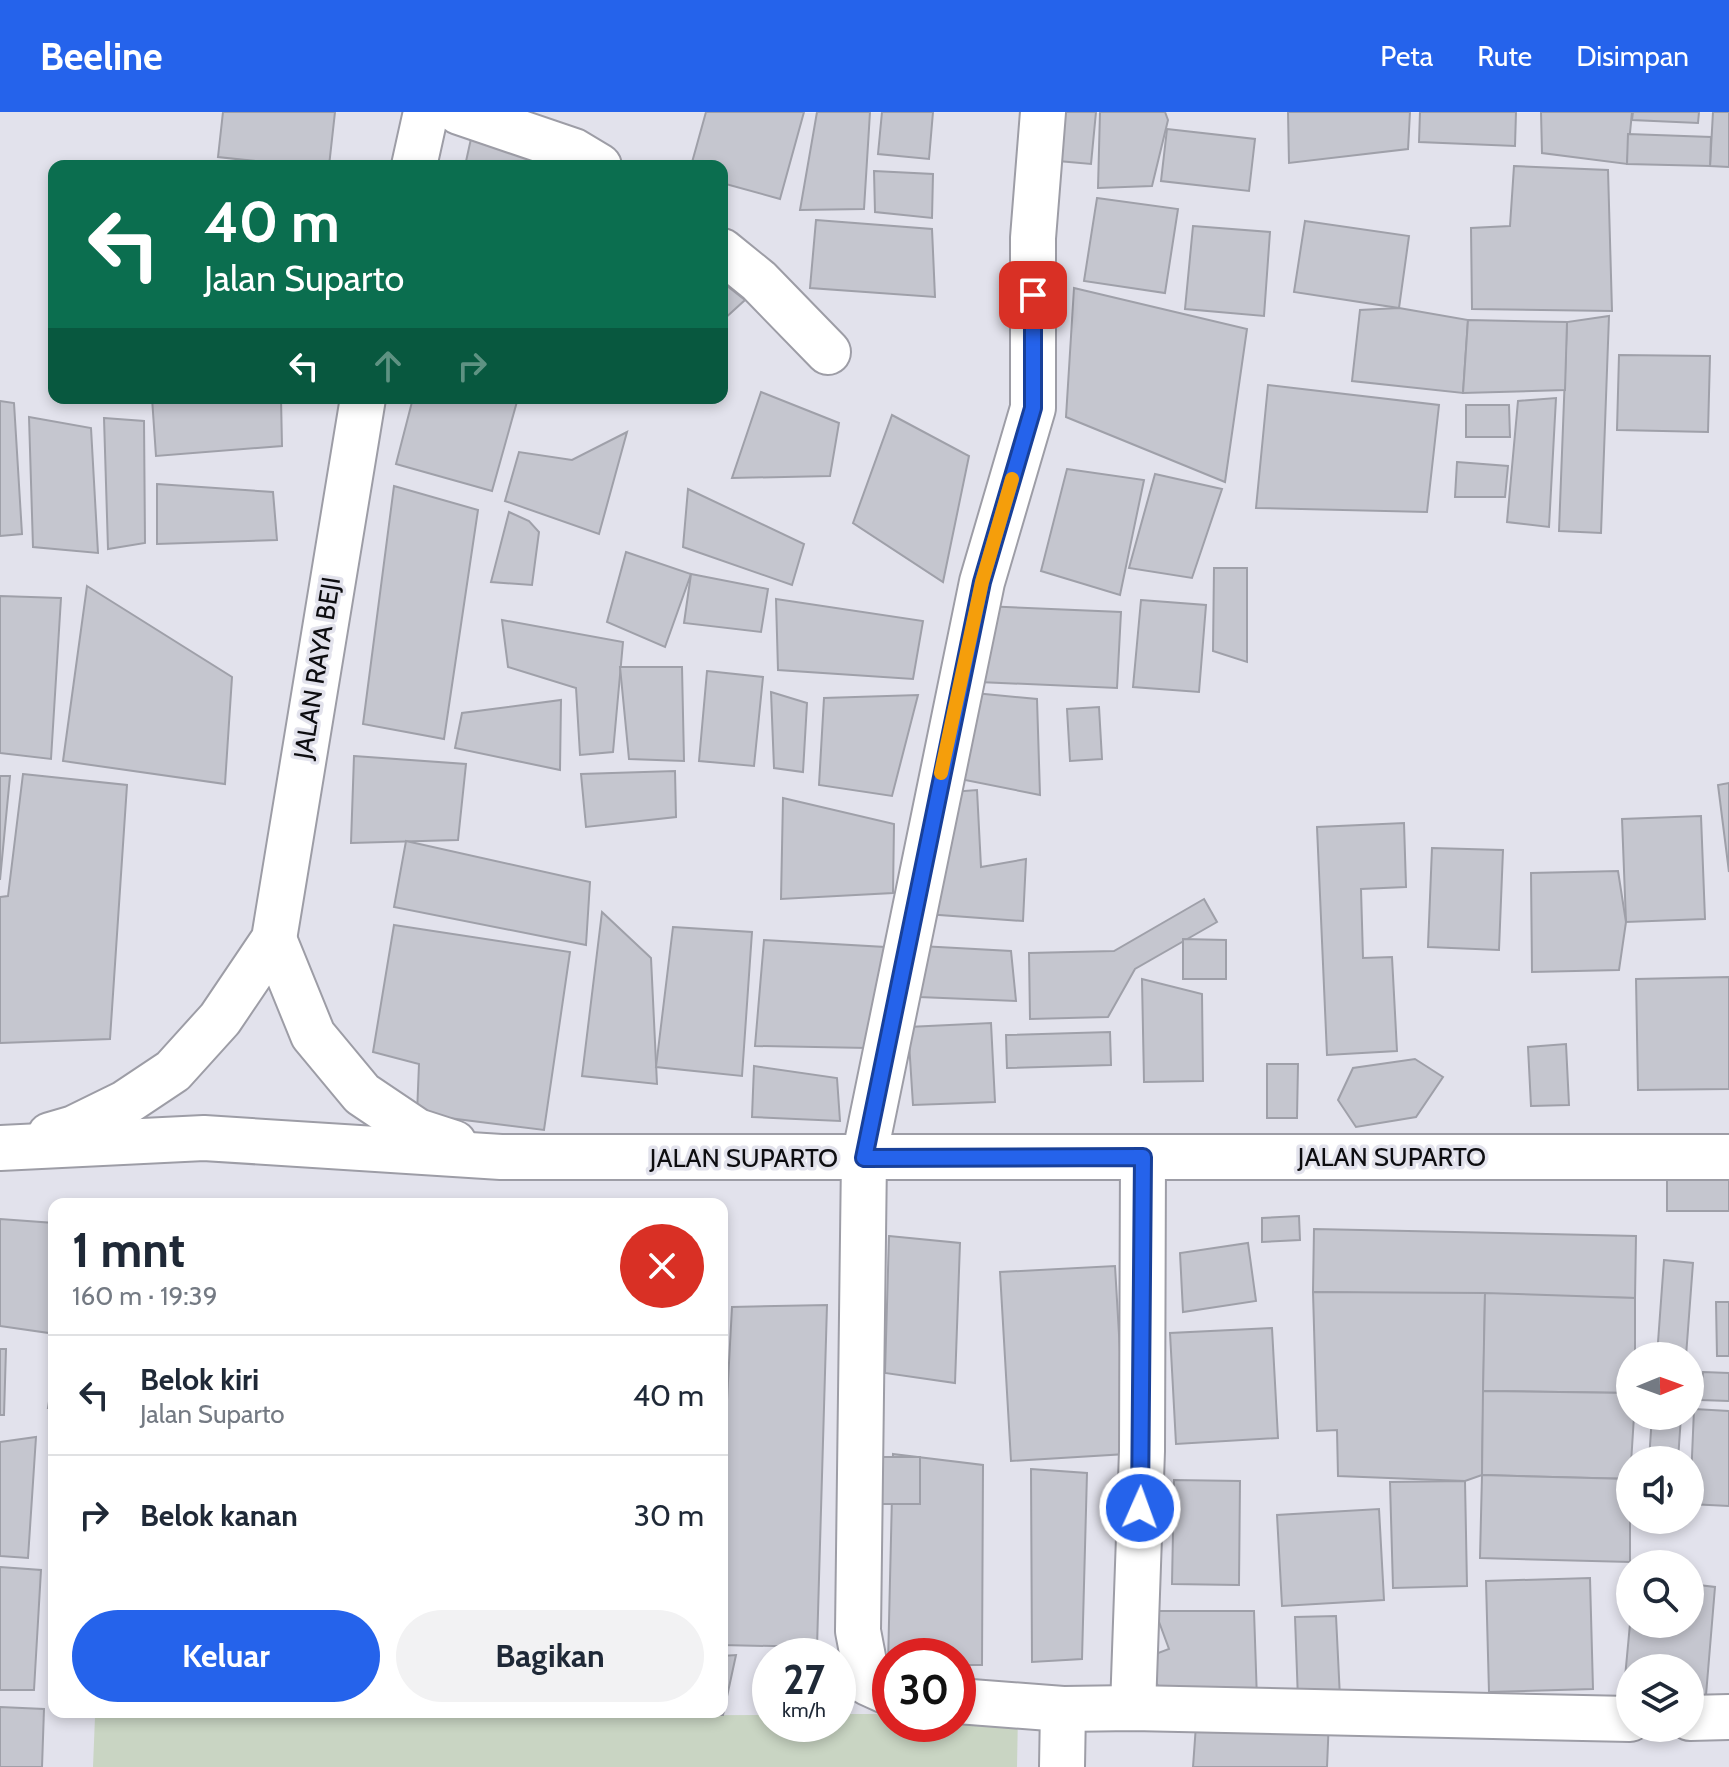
<!DOCTYPE html>
<html lang="id">
<head>
<meta charset="utf-8">
<style>
	body { margin:0; font-family:Cabin,sans-serif; background:#f2f2f3; color:#1f2937; height:100vh; display:flex; flex-direction:column; font-size:30px; white-space:nowrap }
	* { box-sizing:border-box; margin:0 }
	p { font-size:26px; color:#747a83 }
	.icon { flex:none; width:44px; height:44px; fill:none; stroke:currentColor; stroke-width:2; stroke-linecap:round; stroke-linejoin:round }
	.map { position:relative; flex:1; overflow:hidden }
	.drawer { position:absolute; left:48px; top:1086px; width:680px; height:520px; display:flex; flex-direction:column; background:#fff; border-radius:16px; box-shadow:0 4px 12px #0003 }
	.drawer>* { flex:none }
	.top-card { position:absolute; left:48px; top:48px; width:680px; height:244px; border-radius:16px; box-shadow:0 4px 12px #0003; background:#0b6e4f; color:#fff; overflow:hidden }
	.needle { width:52px; rotate:89deg }
	.tools { position:absolute; left:1616px; top:1230px; display:grid; gap:16px }
	.tools a { display:grid; place-items:center; width:88px; height:88px; border-radius:50%; background:#fff; box-shadow:0 4px 12px #0003; font-size:40px }
	.speed { position:absolute; left:752px; top:1526px; display:flex; gap:16px; font-size:40px; font-weight:700; text-align:center }
	.speed>* { display:grid; place-content:center; width:104px; height:104px; border-radius:50%; background:#fff; box-shadow:0 4px 12px #0003; line-height:1 }
	.speed small { font-size:20px; font-weight:400 }
	.speed .limit { border:12px solid #d22; background:#fff; color:#111 }
	.pin { position:absolute; display:grid; place-items:center; width:68px; height:68px; color:#fff; margin:-34px; border-radius:16px; box-shadow:0 4px 12px #0006 }
	.me { position:absolute; width:88px; margin:-44px; rotate:2deg; stroke-linejoin:round; filter:drop-shadow(0 0 6px #0008) }
	.turn { display:flex; align-items:center; gap:28px; height:168px; padding:0 24px; font-size:36px }
	.turn .icon { width:104px; height:104px; stroke-width:2.5 }
	.turn b { display:block; font-size:56px; line-height:68px }
	.lanes { display:flex; align-items:center; height:76px; padding:0 24px; background:#0003; justify-content:center; gap:40px; direction:ltr }
	.lanes .off { opacity:.35 }
	.round { display:grid; place-items:center; flex:none; width:84px; height:84px; border-radius:42px; background:#f2f2f3 }
	.overview { display:flex; align-items:center; justify-content:space-between; height:136px; padding:0 24px }
	h1 { font-size:48px; font-weight:700; line-height:60px }
	.action { display:flex; gap:16px; margin-top:auto; padding:16px 24px }
	.action a { flex:1; height:92px; border-radius:48px; background:#2563eb; color:#fff; font-size:32px; font-weight:700; line-height:92px; text-align:center }
	.action a+a { background:#f2f2f3; color:#1f2937 }
	ul { padding:0; list-style:none }
	li { display:flex; align-items:center; gap:24px; height:120px; padding:0 24px; border-top:2px solid #e0e1e3 }
	li div { flex:1 }
	li b { display:block; font-size:30px }
	li em { font-style:normal }
	header { display:flex; align-items:center; gap:48px; box-sizing:border-box; height:112px; padding:0 40px; background:#2563eb; color:#fff }
	header strong { font-size:38px }
	nav { display:flex; gap:44px; margin-inline-start:auto; font-size:28px }
	.map>svg:first-child { display:block }
</style>
</head>
<body>
<header>
<strong>Beeline</strong>
<nav><a>Peta</a><a>Rute</a><a>Disimpan</a></nav>
</header>
<div class="map">
<svg width="1729" height="1655" viewBox="0 0 1729 1655">
	<rect width="100%" height="100%" fill="#e2e2ec"/>
	<path fill="#c9d5c3" d="M1018 1601 1017 1655H93L95 1605 770 1603V1612H838V1602H890V1612H958V1602Z"/>
	<g fill="#c5c6cf" stroke="#9fa0a9" stroke-width="2">
		<path d="M223 0H335L329 54H301L218 45Z"/>
		<path d="M706 0H804L780 87 722 71V54H691Z"/>
		<path d="M817 0H870L864 97 800 98Z"/>
		<path d="M882 0H933L929 47 878 42Z"/>
		<path d="M1051 0H1096L1091 52 1047 48Z"/>
		<path d="M1100 0H1165L1168 8 1152 74 1098 76Z"/>
		<path d="M1288 0H1410L1408 37 1289 51Z"/>
		<path d="M1420 0H1516L1515 34 1419 30Z"/>
		<path d="M1541 0H1632L1627 52 1542 41Z"/>
		<path d="M1633 0H1699L1698 11 1632 8Z"/>
		<path d="M1713 0H1729V55L1710 54Z"/>
		<path d="M1167 17 1255 27 1249 79 1161 69Z"/>
		<path d="M472 22 550 53 549 54H465Z"/>
		<path d="M1628 22 1711 25 1710 54 1627 52Z"/>
		<path d="M1514 54 1608 58 1612 199 1472 197 1471 116 1510 114Z"/>
		<path d="M874 59 933 62 932 106 875 100Z"/>
		<path d="M1097 86 1178 97 1165 181 1084 169Z"/>
		<path d="M816 108 932 117 935 185 810 176Z"/>
		<path d="M1305 109 1409 124 1399 196 1294 180Z"/>
		<path d="M1193 114 1270 120 1264 204 1185 197Z"/>
		<path d="M722 170 745 188 722 209Z"/>
		<path d="M1074 176 1247 217 1225 370 1066 305Z"/>
		<path d="M1399 196 1468 208 1463 281 1352 269 1360 198Z"/>
		<path d="M1609 204 1601 421 1559 419 1567 210Z"/>
		<path d="M1468 208 1567 210 1565 278 1463 281Z"/>
		<path d="M1619 243 1710 244 1708 320 1617 318Z"/>
		<path d="M1268 273 1439 293 1427 400 1256 396Z"/>
		<path d="M761 280 839 311 830 364 732 366Z"/>
		<path d="M152 286H281L282 334 156 344Z"/>
		<path d="M413 286H518L492 379 396 352Z"/>
		<path d="M1556 286 1549 415 1507 410 1518 289Z"/>
		<path d="M0 289 14 291 22 422 0 424Z"/>
		<path d="M1466 293H1509L1510 325H1466Z"/>
		<path d="M892 303 969 344 943 470 853 411Z"/>
		<path d="M29 305 91 316 98 441 33 435Z"/>
		<path d="M104 306 144 309 145 431 108 437Z"/>
		<path d="M627 320 599 422 505 389 519 340 572 348Z"/>
		<path d="M1457 350 1508 354 1505 385H1455Z"/>
		<path d="M1067 357 1144 368 1120 483 1041 459Z"/>
		<path d="M1155 362 1222 377 1192 466 1129 456Z"/>
		<path d="M157 372 273 380 277 428 157 432Z"/>
		<path d="M394 374 478 398 444 627 363 612Z"/>
		<path d="M688 377 804 432 792 473 683 435Z"/>
		<path d="M509 400 529 409 539 420 532 473 491 470Z"/>
		<path d="M626 440 691 462 665 535 607 510Z"/>
		<path d="M1214 456H1247V550L1213 539Z"/>
		<path d="M691 462 768 477 761 520 684 511Z"/>
		<path d="M87 474 232 565 225 672 63 649Z"/>
		<path d="M0 484 61 486 51 647 0 641Z"/>
		<path d="M776 487 923 509 913 567 778 558Z"/>
		<path d="M1141 488 1206 493 1199 580 1133 575Z"/>
		<path d="M982 494 1121 500 1117 576 979 570Z"/>
		<path d="M502 508 623 530 613 640 580 643 576 576 508 555Z"/>
		<path d="M620 555H682L684 649 629 647Z"/>
		<path d="M707 559 763 565 754 654 699 649Z"/>
		<path d="M771 580 807 591 803 660 774 656Z"/>
		<path d="M964 580 1037 587 1040 683 945 664Z"/>
		<path d="M918 583 892 684 819 673 824 586Z"/>
		<path d="M561 588 560 658 455 636 462 601Z"/>
		<path d="M1099 595 1102 647 1070 649 1067 597Z"/>
		<path d="M354 644 466 652 458 728 351 731Z"/>
		<path d="M675 659 676 705 586 715 581 662Z"/>
		<path d="M23 662 127 673 110 927 0 931V785L8 784Z"/>
		<path d="M0 664H10L0 768Z"/>
		<path d="M1729 671V760L1718 673Z"/>
		<path d="M977 678 981 755 1026 747 1023 809 926 802 938 681Z"/>
		<path d="M783 686 894 712 893 781 781 787Z"/>
		<path d="M1701 704 1705 807 1626 810 1622 707Z"/>
		<path d="M1404 711 1406 775 1361 777 1363 846 1392 845 1397 939 1327 943 1317 715Z"/>
		<path d="M406 729 590 770 586 833 394 795Z"/>
		<path d="M1432 736 1503 738 1499 838 1428 835Z"/>
		<path d="M1618 759 1626 810 1619 858 1532 860 1531 761Z"/>
		<path d="M1204 787 1217 810 1135 857 1108 905 1030 907 1029 841 1114 839Z"/>
		<path d="M602 800 651 846 657 972 582 964Z"/>
		<path d="M394 813 570 840 544 1018 417 1002 419 952 373 940Z"/>
		<path d="M673 815 752 820 742 964 656 955Z"/>
		<path d="M1183 827 1226 828V867H1183Z"/>
		<path d="M764 828 885 835 868 936 755 934Z"/>
		<path d="M920 834 1011 839 1016 889 919 885Z"/>
		<path d="M1729 865V977L1638 978 1636 867Z"/>
		<path d="M1142 867 1202 882 1203 969 1144 970Z"/>
		<path d="M991 911 995 990 913 993 908 915Z"/>
		<path d="M1110 920 1111 953 1007 956 1006 923Z"/>
		<path d="M1566 932 1569 993 1531 994 1528 935Z"/>
		<path d="M1415 947 1443 965 1416 1005 1356 1015 1338 988 1353 956Z"/>
		<path d="M1267 952H1298L1297 1006H1267Z"/>
		<path d="M754 954 837 966 840 1009 752 1005Z"/>
		<rect x="1667" y="1065" width="62" height="34"/>
		<path d="M1299 1104 1300 1128 1262 1130V1106Z"/>
		<path d="M0 1107 54 1111V1169L49 1221 0 1214Z"/>
		<path d="M1314 1117 1636 1124 1635 1186 1313 1180Z"/>
		<path d="M889 1124 960 1131 955 1271 885 1261Z"/>
		<path d="M1248 1131 1256 1189 1183 1200 1180 1141Z"/>
		<path d="M1664 1148 1693 1151 1686 1244H1657Z"/>
		<path d="M1115 1154 1126 1342 1011 1349 1000 1160Z"/>
		<path d="M1313 1180 1485 1181 1482 1363 1465 1369 1338 1364 1337 1318 1317 1319Z"/>
		<path d="M1485 1181 1635 1186V1244H1630V1281L1483 1279Z"/>
		<path d="M1716 1190H1729V1244H1717Z"/>
		<path d="M827 1193 817 1535 722 1533V1381L732 1195Z"/>
		<path d="M1272 1216 1278 1326 1176 1332 1170 1221Z"/>
		<path d="M0 1237H6L4 1303H0Z"/>
		<path d="M54 1257V1296H48Z"/>
		<path d="M1703 1260 1729 1261V1289L1701 1288Z"/>
		<path d="M1483 1279 1630 1281V1304H1634L1630 1367 1482 1363Z"/>
		<path d="M1694 1297 1729 1299V1394L1690 1392Z"/>
		<path d="M1652 1304H1681L1678 1348H1649Z"/>
		<path d="M36 1325 28 1446 0 1444V1330Z"/>
		<path d="M893 1342 983 1353 982 1553H958V1544H890L888 1552Z"/>
		<path d="M876 1345H920V1392H875Z"/>
		<path d="M1031 1357 1087 1361 1082 1547 1032 1550Z"/>
		<path d="M1482 1363 1630 1367V1450L1480 1446Z"/>
		<path d="M1174 1368 1240 1369 1239 1473 1172 1472Z"/>
		<path d="M1465 1369 1467 1474 1393 1476 1390 1370Z"/>
		<path d="M1379 1397 1384 1488 1282 1494 1277 1403Z"/>
		<path d="M0 1455 41 1458 34 1578H0Z"/>
		<path d="M1590 1466 1593 1577 1489 1580 1486 1469Z"/>
		<path d="M1690 1472 1715 1475 1705 1595 1690 1593V1556H1630V1588L1623 1587 1630 1512H1690Z"/>
		<path d="M1155 1499H1254L1257 1588 1160 1576 1137 1549 1169 1537Z"/>
		<path d="M1336 1504 1340 1586 1298 1588 1295 1505Z"/>
		<path d="M736 1543 723 1603 274 1604 275 1600H722V1544Z"/>
		<path d="M0 1595 44 1597 42 1655H0Z"/>
		<path d="M1197 1599 1329 1607 1327 1655H1193Z"/>
		<path d="M157 1600H275L274 1604 157 1605Z"/>
	</g>
	<g fill="none" stroke-linecap="round" stroke-linejoin="round">
		<g stroke="#9d9da6" stroke-width="48">
			<g id="street">
				<path d="M459 0 574 39 599 54"/>
				<path d="M722 139 759 169 828 240"/>
				<path d="M890 1581 868 1571 858 1519 864 1046 982 470 1033 296V126L1043 0"/>
				<path d="M958 1589 1063 1597 1133 1596 1630 1607"/>
				<path d="M1133 1596 1142 1339 1143 1045"/>
				<path d="M1690 1606 1729 1605"/>
				<path d="M1062 1655 1063 1597"/>
			</g>
		</g>
		<g stroke="#9d9da6" stroke-width="48">
			<g id="secondary">
				<path d="M414 54 426 0"/>
				<path d="M274 827 313 923 362 982 417 1019 454 1031"/>
				<path d="M50 1023 74 1016 125 991 173 959 220 907 274 827 363 286"/>
				<path d="M0 1036 204 1026 501 1045H1729"/>
			</g>
		</g>
		<use href="#street" stroke="#fff" stroke-width="44"/>
		<use href="#secondary" stroke="#fff" stroke-width="44"/>
	</g>
	<g fill="none" stroke-linecap="round" stroke-linejoin="round">
		<g stroke="#184099" stroke-width="20">
			<path id="route" d="M1033 183V296L982 470 864 1046 1143 1045 1140 1396"/>
		</g>
		<use href="#route" stroke="#2563eb" stroke-width="14"/>
		<path stroke="#f59e0b" stroke-width="14" d="M941 661 982 470 1012 367"/>
	</g>
	<g text-anchor="middle" stroke-width="7" stroke-linejoin="round" paint-order="stroke">
		<g font-size="26" fill="#0d0d10" stroke="#e2e2ec">
			<text transform="translate(317 556) rotate(-81)" y="9">JALAN RAYA BEJI</text>
			<text x="1392" y="1054">JALAN SUPARTO</text>
			<text x="744" y="1055">JALAN SUPARTO</text>
		</g>
	</g>
</svg>
<div class="tools">
<a><svg class="needle" viewBox="-14 -14 28 28"><path d="M0-13l5 13h-10z" fill="#e53935"/><path d="M0 13l5-13h-10z" fill="#747a83"/></svg></a>
<a><svg class="icon" aria-label="sound" viewBox="0 0 24 24"><path d="M4 9h4l5-4v14l-5-4H4zM17 9q2 3 0 6"/></svg></a>
<a><svg class="icon" aria-label="search" viewBox="0 0 24 24"><circle cx="10" cy="10" r="6"/><path d="M15 15l6 6"/></svg></a>
<a><svg class="icon" aria-label="layers" viewBox="0 0 24 24"><path d="M12 4l9 5-9 5-9-5zM3 14l9 5 9-5"/></svg></a>
</div>
<div class="speed"><div>27<small>km/h</small></div><div class="limit">30</div></div>
<div class="pin" style="left:1033px;top:183px;background:#d93025"><svg class="icon" aria-label="arrive" viewBox="0 0 24 24"><path d="M6 21V4h12l-3 4 3 4H6"/></svg></div>
<svg class="me" style="left:1140px;top:1396px" viewBox="-20 -20 40 40"><circle r="17" fill="#2563eb" stroke="#fff" stroke-width="3"/><path d="M0-11L8 9 0 5-8 9z" fill="#fff"/></svg>
<div class="top-card">
<div class="turn"><svg class="icon" aria-label="left" viewBox="0 0 24 24"><path d="M17 20v-9H6M10 6l-5 5 5 5"/></svg><div><b>40 m</b>Jalan Suparto</div></div>
<div class="lanes"><svg class="icon" aria-label="left" viewBox="0 0 24 24"><path d="M17 20v-9H6M10 6l-5 5 5 5"/></svg><svg class="icon off" aria-label="ahead" viewBox="0 0 24 24"><path d="M12 20V5M6 11l6-6 6 6"/></svg><svg class="icon off" aria-label="right" viewBox="0 0 24 24"><path d="M7 20v-9h11M14 6l5 5-5 5"/></svg></div>
</div>
<section class="drawer">
<div class="overview"><div><h1>1 mnt</h1><p>160 m · 19:39</p></div><a class="round" style="background:#d93025;color:#fff"><svg class="icon" aria-label="close" viewBox="0 0 24 24"><path d="M6 6l12 12M18 6L6 18"/></svg></a></div>
<ul>
<li><svg class="icon" aria-label="left" viewBox="0 0 24 24"><path d="M17 20v-9H6M10 6l-5 5 5 5"/></svg><div><b>Belok kiri</b><p>Jalan Suparto</p></div><em>40 m</em></li>
<li><svg class="icon" aria-label="right" viewBox="0 0 24 24"><path d="M7 20v-9h11M14 6l5 5-5 5"/></svg><div><b>Belok kanan</b></div><em>30 m</em></li>
</ul>
<div class="action"><a>Keluar</a><a>Bagikan</a></div>
</section>
</div>
</body>
</html>
